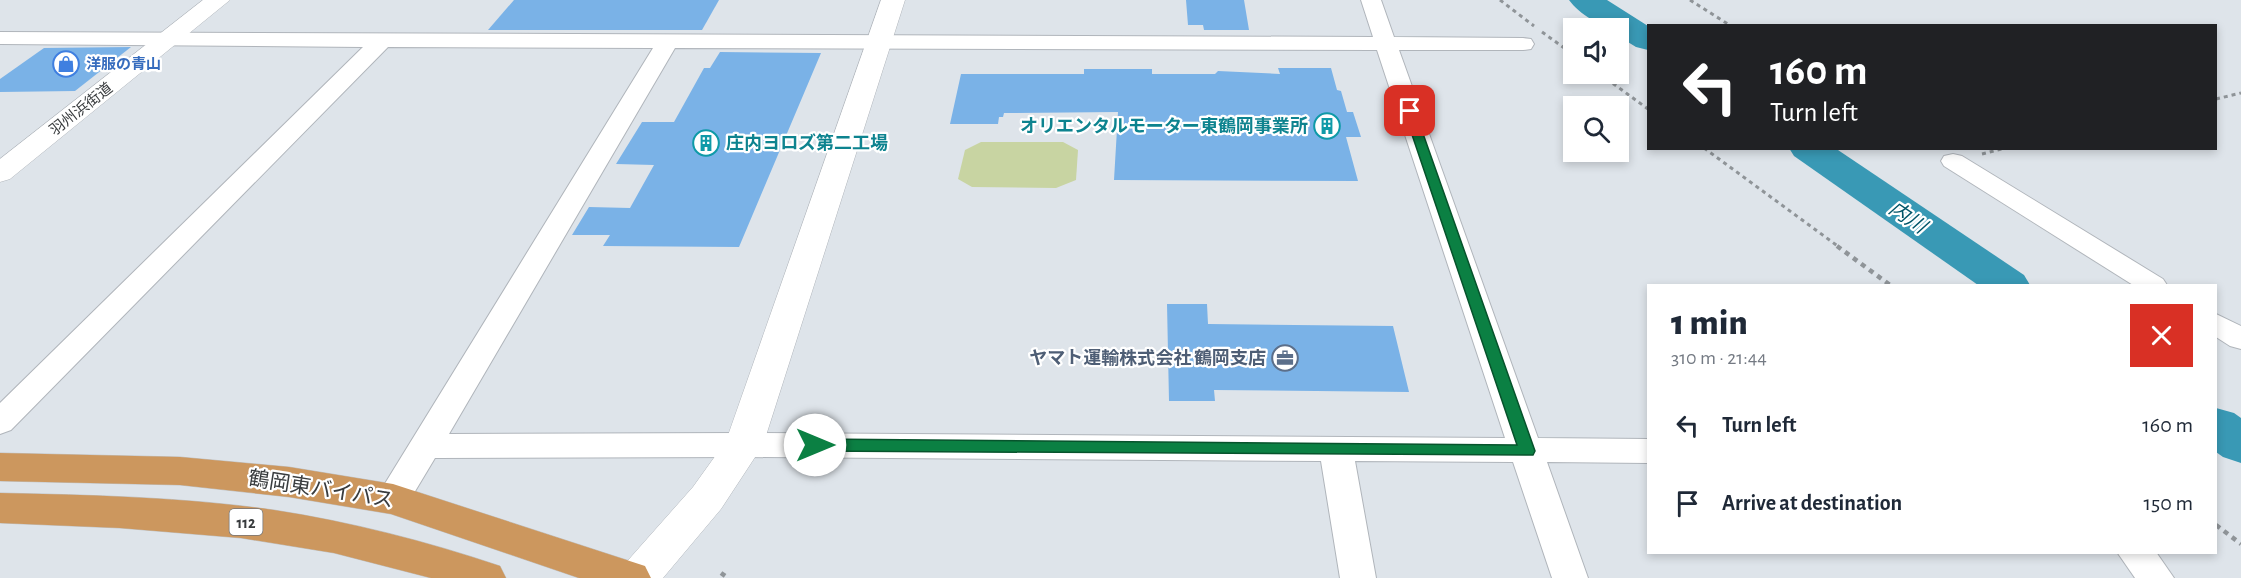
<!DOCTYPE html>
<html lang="en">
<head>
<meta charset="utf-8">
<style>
	body { margin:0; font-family:"Alegreya Sans","Noto Sans JP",sans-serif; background:#f6f6f7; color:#1f2937; height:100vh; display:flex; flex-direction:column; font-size:22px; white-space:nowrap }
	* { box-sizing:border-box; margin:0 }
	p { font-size:20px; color:#747a83 }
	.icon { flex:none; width:33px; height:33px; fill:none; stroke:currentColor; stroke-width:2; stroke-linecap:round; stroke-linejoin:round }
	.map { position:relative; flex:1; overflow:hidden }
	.panel { position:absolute; left:1647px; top:284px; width:570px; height:270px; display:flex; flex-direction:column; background:#fff; border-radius:0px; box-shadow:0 3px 9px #0003 }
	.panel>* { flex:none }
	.guide { position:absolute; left:1647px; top:24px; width:570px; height:126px; border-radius:0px; box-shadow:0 3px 9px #0003; background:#202124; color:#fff; overflow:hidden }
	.controls { position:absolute; left:1563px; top:18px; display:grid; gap:12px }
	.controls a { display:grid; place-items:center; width:66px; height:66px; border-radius:0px; background:#fff; box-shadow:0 3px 9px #0003; font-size:30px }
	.pin { position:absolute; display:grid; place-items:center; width:51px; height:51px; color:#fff; margin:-26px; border-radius:12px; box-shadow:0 3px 9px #0006 }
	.me { position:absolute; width:66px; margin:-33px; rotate:90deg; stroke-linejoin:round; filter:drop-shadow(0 0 4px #0008) }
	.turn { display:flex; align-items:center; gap:21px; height:126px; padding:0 24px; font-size:27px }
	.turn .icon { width:78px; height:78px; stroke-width:2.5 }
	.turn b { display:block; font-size:42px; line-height:51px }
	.round { display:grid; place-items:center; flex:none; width:63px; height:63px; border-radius:0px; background:#f6f6f7 }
	.overview { display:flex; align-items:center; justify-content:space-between; height:102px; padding:0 24px }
	h1 { font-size:36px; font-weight:800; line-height:45px }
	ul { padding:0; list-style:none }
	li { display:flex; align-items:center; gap:18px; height:78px; padding:0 24px }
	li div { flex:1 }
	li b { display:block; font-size:22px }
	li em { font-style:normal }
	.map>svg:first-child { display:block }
</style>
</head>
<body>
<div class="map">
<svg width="2241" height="578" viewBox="0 0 2241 578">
	<rect width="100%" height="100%" fill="#dee4ea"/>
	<path fill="#c8d4a2" d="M981 142H1063L1078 150 1076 180 1056 188 972 187 958 179 965 150Z"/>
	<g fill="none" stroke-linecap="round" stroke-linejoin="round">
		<g fill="#3999b5" fill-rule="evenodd">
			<path d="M1569 0H1607L1648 26V50L1636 47 1618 36V28C1602 28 1579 14 1569 0Z"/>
			<path d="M1789 148H1835L2024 275 2030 285H1978L1794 156Z"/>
			<path d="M2216 408 2234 413 2241 418V463L2223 457 2216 452Z"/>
		</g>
	</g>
	<g fill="#7ab2e7">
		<path d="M514 0H719L702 30H488Z"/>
		<path d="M1186 0H1244L1249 30H1204L1203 25H1188Z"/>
		<path d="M131 47 75 91 0 92V79L44 48Z"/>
		<path d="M720 52 821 53 739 247 603 246 610 235H572L589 207 630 208 654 165 616 164 642 122H674L704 68H710Z"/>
		<path d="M1278 68H1331L1337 90 1341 91 1347 112H1353L1361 137H1346L1358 181 1114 180 1118 112 1004 113 1003 117H999L998 124H950L961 74H1084V69H1152V74H1215L1218 71 1280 74Z"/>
		<path d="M1167 304H1207L1208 324 1393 326 1409 392 1214 390 1215 401H1169Z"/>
	</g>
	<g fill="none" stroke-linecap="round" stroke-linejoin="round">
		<g stroke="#b0b5bb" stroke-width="2">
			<g id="minor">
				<path d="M1361 0H1381L1394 37 1523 38 1531 39 1534 44 1531 49 1523 50H1399L1538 438 1648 439V463L1547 462 1588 578H1552L1513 462 1355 461 1376 578H1340L1321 461 744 457 435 458 405 508 393 512 381 508 376 499 381 490 653 48 388 47 11 430 0 434V403L363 47 0 44V32L1373 37ZM675 48 1377 50 1505 438 744 433 449 434Z"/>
				<path d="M1953 154 1962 156 2163 279 2167 285H2133L1944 166 1941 161 1944 156Z"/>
				<path d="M2216 314 2241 326V349L2230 346 2216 337Z"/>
				<path d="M2117 552H2156L2174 578H2135Z"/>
			</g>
		</g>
		<g stroke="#b0b5bb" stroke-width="1">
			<path id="tertiary" d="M881 0H905L763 445 721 509 663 578H617L623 566 693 487 726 441Z"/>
		</g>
		<g stroke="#b0b5bb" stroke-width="1">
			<path id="secondary" d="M203 0H230L10 179 0 182V159Z"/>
		</g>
		<g stroke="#c0c1c1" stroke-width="1">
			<g id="trunk">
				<path d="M0 453 180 457 289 467 393 484 645 566 651 578H579L391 514 289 497 180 485 0 481Z"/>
				<path d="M0 493C91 495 183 497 274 510 351 522 426 541 500 566L506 578H431L334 553 241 538 120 528 0 523Z"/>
			</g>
		</g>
		<g stroke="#8f9498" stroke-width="3" stroke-dasharray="4 4" stroke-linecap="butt">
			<path d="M1500 0 1534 26"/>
			<path d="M1690 0 1731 26"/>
			<path d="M1542 32 1574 55"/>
			<path d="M1600 74 1648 109"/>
			<path d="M2216 99 2241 93"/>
			<path d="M1704 148 1839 247"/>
			<path d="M1982 154 2005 148"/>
		</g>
		<g stroke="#8f9498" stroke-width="4.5" stroke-dasharray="5 5" stroke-linecap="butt">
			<path d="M1837 246 1890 285"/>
			<path d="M2216 525 2241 544"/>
			<path d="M721 573 728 578"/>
		</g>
		<use href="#minor" fill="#fff" fill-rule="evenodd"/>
		<use href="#tertiary" fill="#fff" fill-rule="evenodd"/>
		<use href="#secondary" fill="#fff" fill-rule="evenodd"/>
		<use href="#trunk" fill="#cc975e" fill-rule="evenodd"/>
	</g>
	<path fill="#0b8043" stroke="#07532c" stroke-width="1.5" d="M1410 107 1415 111 1535 451 1533 455 815 451 810 449 807 445 810 441 815 439 1517 445 1404 111Z"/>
	<defs>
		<g id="shop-ring" transform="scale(1.35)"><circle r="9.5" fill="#fff" stroke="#3f7fe0" stroke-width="1.5"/><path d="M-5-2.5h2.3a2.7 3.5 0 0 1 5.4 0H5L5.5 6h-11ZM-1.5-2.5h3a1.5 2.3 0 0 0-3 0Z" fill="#3f7fe0"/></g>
		<g id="building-ring" transform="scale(1.35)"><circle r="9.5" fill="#fff" stroke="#0f9aa8" stroke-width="1.5"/><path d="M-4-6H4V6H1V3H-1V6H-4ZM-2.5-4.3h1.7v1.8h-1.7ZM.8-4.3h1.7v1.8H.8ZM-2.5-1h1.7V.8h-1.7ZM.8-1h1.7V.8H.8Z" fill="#0f9aa8"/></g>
		<g id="office-ring" transform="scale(1.35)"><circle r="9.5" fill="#fff" stroke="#5c6f8a" stroke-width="1.5"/><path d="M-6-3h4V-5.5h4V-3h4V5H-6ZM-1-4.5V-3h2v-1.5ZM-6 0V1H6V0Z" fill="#5c6f8a"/></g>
	</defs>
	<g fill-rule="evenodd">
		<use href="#shop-ring" x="66" y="64"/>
		<use href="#building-ring" x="1327" y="126"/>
		<use href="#building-ring" x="706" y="143"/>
		<use href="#office-ring" x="1285" y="358"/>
	</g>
	<g text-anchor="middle" stroke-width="4.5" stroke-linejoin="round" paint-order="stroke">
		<g font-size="15" font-weight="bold" fill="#366cbe" stroke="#fff" text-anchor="start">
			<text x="86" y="69">洋服の青山</text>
		</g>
		<g font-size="15" fill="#393c3e" stroke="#fff">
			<text transform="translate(81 109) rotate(-38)" y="5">羽州浜街道</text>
		</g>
		<rect fill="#fff" stroke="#747678" stroke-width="1.5" x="229.5" y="509" width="33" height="26" rx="4.5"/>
		<g font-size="16" font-weight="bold" fill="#393c3e">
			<text x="246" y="528">112</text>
		</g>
		<g font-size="18" font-weight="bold" fill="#0d838f" stroke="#fff" text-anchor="end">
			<text x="1308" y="132">オリエンタルモーター東鶴岡事業所</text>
			<text x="726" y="149" text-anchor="start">庄内ヨロズ第二工場</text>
		</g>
		<g font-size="18" font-weight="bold" fill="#4e5e75" stroke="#fff" text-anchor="end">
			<text x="1266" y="364">ヤマト運輸株式会社 鶴岡支店</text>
		</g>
		<g font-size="20" font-style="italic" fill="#015569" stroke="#fff">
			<text transform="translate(1908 217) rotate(34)" y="7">内川</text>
		</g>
		<g font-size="21" fill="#393c3e" stroke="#fff">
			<text transform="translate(321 489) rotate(9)" y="7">鶴岡東バイパス</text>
		</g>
	</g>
</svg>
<div class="controls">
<a><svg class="icon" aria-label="sound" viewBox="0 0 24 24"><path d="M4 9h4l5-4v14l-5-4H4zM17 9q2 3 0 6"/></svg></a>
<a><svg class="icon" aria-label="search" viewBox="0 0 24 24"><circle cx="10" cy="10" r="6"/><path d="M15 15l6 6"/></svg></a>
</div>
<div class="pin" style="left:1410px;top:111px;background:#d93025"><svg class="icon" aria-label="arrive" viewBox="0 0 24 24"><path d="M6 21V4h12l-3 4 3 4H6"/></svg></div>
<svg class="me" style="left:815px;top:445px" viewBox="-20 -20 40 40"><circle r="19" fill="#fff"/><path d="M0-13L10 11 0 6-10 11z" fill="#0b8043"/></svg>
<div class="guide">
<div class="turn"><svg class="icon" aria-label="left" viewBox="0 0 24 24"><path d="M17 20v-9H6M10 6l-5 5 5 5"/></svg><div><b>160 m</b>Turn left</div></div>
</div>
<section class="panel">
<div class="overview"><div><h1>1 min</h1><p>310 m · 21:44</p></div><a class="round" style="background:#d93025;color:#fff"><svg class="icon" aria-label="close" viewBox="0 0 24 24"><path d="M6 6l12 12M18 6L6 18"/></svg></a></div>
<ul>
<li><svg class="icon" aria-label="left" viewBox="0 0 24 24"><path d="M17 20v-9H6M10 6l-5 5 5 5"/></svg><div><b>Turn left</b></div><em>160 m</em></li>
<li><svg class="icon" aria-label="arrive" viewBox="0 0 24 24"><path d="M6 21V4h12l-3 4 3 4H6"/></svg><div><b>Arrive at destination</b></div><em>150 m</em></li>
</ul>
</section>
</div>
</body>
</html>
